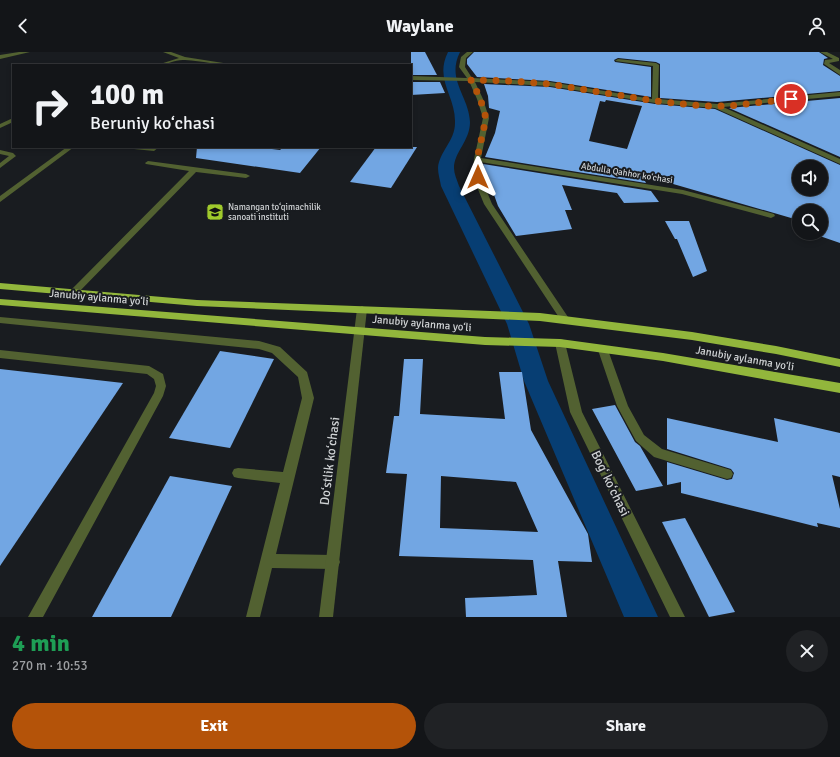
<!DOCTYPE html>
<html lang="en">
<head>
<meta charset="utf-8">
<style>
	body { margin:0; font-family:Signika,sans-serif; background:#202225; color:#f1f3f6; height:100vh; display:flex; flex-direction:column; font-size:15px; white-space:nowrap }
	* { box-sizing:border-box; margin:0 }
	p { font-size:13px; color:#9d9fa2 }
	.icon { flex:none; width:22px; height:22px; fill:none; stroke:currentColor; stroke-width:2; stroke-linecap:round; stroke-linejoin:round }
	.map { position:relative; height:565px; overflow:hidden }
	.drawer { display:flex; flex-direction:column; background:#131518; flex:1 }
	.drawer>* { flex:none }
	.top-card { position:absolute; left:12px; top:12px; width:400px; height:84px; border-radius:0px; box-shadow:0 2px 6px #0003,0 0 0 1px #323437; background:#131518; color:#f1f3f6; overflow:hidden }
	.tools { position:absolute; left:792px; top:108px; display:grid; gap:8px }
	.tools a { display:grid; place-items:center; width:36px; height:36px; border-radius:50%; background:#131518; box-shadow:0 2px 6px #0003,0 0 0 1px #323437; font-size:20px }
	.pin { position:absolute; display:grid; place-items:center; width:34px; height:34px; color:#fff; margin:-17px; border:2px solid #fff; border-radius:50%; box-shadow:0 1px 4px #0007 }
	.me { position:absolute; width:44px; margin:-22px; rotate:0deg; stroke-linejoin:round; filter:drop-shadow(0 0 3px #0008) }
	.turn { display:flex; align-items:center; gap:14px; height:84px; padding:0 12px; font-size:18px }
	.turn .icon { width:52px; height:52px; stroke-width:2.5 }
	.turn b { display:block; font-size:28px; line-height:34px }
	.round { display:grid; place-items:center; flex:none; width:42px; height:42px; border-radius:21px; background:#202225 }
	.headline { display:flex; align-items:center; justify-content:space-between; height:68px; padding:0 12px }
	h1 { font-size:24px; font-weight:800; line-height:30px; color:#1e9e55 }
	.action { display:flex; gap:8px; margin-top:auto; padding:8px 12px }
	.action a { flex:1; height:46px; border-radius:24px; background:#b45309; color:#fff; font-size:16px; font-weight:800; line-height:46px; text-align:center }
	.action a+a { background:#202225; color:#f1f3f6 }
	header { display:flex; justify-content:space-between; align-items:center; height:52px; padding:0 12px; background:#131518; font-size:18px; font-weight:800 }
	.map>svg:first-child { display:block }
</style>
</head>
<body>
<header><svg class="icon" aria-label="back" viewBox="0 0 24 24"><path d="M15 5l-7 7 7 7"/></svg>Waylane<svg class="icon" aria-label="person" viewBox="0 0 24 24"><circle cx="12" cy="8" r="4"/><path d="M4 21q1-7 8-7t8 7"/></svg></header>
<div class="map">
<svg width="840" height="565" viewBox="0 0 840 565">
	<rect width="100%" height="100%" fill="#191c20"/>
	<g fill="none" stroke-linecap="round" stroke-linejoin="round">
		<path fill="#073e73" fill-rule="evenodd" d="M448 0H460C446 28 469 44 470 70 470 89 454 100 454 116 454 122 457 128 459 134L529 272 548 329 658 565H624L524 329 507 272 441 134C440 128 438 122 438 116 439 100 455 89 455 71 456 44 434 28 448 0Z"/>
	</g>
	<g fill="#72a6e3" fill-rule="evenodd">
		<path d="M411 0H425L437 23H411Z"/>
		<path d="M474 0H819L828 6 824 7 823 13 840 24V39L717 50 660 46V12L656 10 618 6 614 8 615 10 651 15V45L550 29 477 25 467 12V7Z"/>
		<path d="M411 30H440L445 41 411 43Z"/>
		<path d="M484 32 550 35 655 52 715 57 840 113V191L811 181H821V159H799V177L797 176 798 168 642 123 646 131 485 105 495 81 500 59 489 56 488 44ZM606 48 642 54 627 97 589 89 600 49 605 50ZM799 115H821V137H799Z"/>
		<path d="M840 46V105L729 56Z"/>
		<path d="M197 95H256L280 98 283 95H321L300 121 196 106Z"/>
		<path d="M376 95H417L391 136 350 130Z"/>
		<path d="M483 112 651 139 659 150 624 151 617 141 562 133 572 158H565L572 177 516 184 498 154Z"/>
		<path d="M665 169H689L707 219 693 225 677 187H675Z"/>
		<path d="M220 299 274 307 230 396 169 386Z"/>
		<path d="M404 307H423L420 362 505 367 499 320H522L531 378 588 482 592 510 558 509 567 565H466L465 546 537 543 533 508 399 504 407 422 386 421 394 364H399ZM441 424 516 430 538 480 440 476Z"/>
		<path d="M0 317 123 331 0 514Z"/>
		<path d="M615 353 635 390 640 394 663 434 636 439 592 357Z"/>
		<path d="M667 366 778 390 774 366 840 381V425L832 423 840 457V476L817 471 818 475 681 441V430L667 433V410L727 428 732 427 734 421 731 417 667 397Z"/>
		<path d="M170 424 232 434 171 565H92Z"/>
		<path d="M685 466 735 560 709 565 662 470Z"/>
	</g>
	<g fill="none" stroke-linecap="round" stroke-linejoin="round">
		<g fill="#526131" fill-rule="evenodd">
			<path d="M67 95H74L0 150V144Z"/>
			<path d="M131 95H159L154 99 134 97Z"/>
			<path d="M148 109 246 122 250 124 246 126 196 120 77 242H71L69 240 71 238 189 119 146 112 145 111Z"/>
			<path d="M0 265 259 289 280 295 307 320 314 346 276 502 333 503 338 505 340 510 338 515 333 517 272 516 260 565H246L280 431 238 426 234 425 232 421 234 417 238 416 283 420 302 346 298 325 272 301 259 297 0 271Z"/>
			<path d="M603 294 607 295 608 298 628 354 644 383 662 397 731 418 733 422 731 426 727 427 654 405 636 389 617 354 598 298 599 295Z"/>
			<path d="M0 298 149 314 163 322 166 334 163 344 43 565H28L154 341 156 334 154 327 147 322 0 306Z"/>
		</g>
		<g fill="#526131" fill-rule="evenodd">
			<path d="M19 0H30L0 7V3Z"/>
			<path d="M163 0H171L185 5 236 13C218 13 202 9 185 8 176 7 167 13 157 13L179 6Z"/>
			<path d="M467 0H473L466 6 465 15 472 26 550 30 652 47 653 14 615 9 618 7 656 11 659 13 658 47 717 52 840 40V44L723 55 840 107V112L715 56 655 51 550 34 475 30 483 47 489 66 481 106 683 138 774 162 775 164 771 166 682 142 480 110 481 125 492 152 570 268 568 270H562L484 152 473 125 474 107 483 66 477 47 469 29 411 28V24L467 26 459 15 461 5Z"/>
			<path d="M820 0H827L839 6V9L829 11 840 18V23L824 12 825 8 833 7Z"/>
			<path d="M13 66V70L0 76V72Z"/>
			<path d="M0 98 13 101 16 104 0 116V111L9 104 0 102Z"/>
			<path d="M560 287 564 288 565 291 582 360 685 565H670L570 360 555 291 556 288Z"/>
		</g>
		<path fill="#526131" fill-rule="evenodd" d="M362 254 367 257 333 565H319L357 257Z"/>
		<g fill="#92b63c" fill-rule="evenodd">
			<path d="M0 231 197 248 540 261 692 280 776 294 840 307V315L776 302 692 288 540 269 197 254 0 237Z"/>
			<path d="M0 247 485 285 560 287 663 301 840 331V341L663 309 560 295 485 293 0 253Z"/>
		</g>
	</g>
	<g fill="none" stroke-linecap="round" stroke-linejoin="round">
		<path stroke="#b45309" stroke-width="7" stroke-dasharray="0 12.6" d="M478 125 477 107 486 66 480 46 471 28 513 29 550 32 655 49 702 54H728L791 47"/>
	</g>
	<defs>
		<g id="university-square" transform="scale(0.9)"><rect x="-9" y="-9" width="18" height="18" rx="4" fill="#a0ca2c" stroke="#191c20"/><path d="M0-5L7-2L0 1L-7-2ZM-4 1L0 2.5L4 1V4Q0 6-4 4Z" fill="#111"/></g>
	</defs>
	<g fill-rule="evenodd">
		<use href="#university-square" x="215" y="160"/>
	</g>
	<g text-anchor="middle" stroke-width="4" stroke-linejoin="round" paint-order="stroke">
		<g font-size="9" fill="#d0d3d5" stroke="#191c20">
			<text transform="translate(627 121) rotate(9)" y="3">Abdulla Qahhor koʻchasi</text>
		</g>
		<g font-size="9" fill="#d0d3d5" stroke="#191c20" text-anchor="start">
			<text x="228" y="158">Namangan to‘qimachilik<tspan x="228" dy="10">sanoati instituti</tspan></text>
		</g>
		<g font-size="11" fill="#d0d3d5" stroke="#191c20">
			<text transform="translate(99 245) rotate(5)" y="4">Janubiy aylanma yoʻli</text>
			<text transform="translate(422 271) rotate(5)" y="4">Janubiy aylanma yoʻli</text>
			<text transform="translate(745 306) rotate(10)" y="4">Janubiy aylanma yoʻli</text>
		</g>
		<g font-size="13" fill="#d0d3d5" stroke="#191c20">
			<text transform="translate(329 409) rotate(-83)" y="5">Doʻstlik koʻchasi</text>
			<text transform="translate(611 431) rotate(64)" y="5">Bogʻ koʻchasi</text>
		</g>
	</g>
</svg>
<div class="tools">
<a><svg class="icon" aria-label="sound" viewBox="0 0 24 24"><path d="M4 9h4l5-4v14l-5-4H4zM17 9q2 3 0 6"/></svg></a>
<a><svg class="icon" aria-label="search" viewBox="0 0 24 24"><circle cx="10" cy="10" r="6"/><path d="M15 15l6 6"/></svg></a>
</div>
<div class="pin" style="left:791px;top:47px;background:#d93025"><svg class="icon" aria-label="arrive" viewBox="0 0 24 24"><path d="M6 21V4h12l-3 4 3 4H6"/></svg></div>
<svg class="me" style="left:478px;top:125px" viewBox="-20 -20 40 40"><path d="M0-17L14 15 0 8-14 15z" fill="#b45309" stroke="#fff" stroke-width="4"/></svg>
<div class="top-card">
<div class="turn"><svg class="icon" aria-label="right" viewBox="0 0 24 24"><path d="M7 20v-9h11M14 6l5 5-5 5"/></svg><div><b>100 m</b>Beruniy koʻchasi</div></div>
</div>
</div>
<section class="drawer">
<div class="headline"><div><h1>4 min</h1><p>270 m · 10:53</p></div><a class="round"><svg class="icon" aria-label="close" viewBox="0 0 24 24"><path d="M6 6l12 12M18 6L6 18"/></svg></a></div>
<div class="action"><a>Exit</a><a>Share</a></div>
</section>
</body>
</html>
